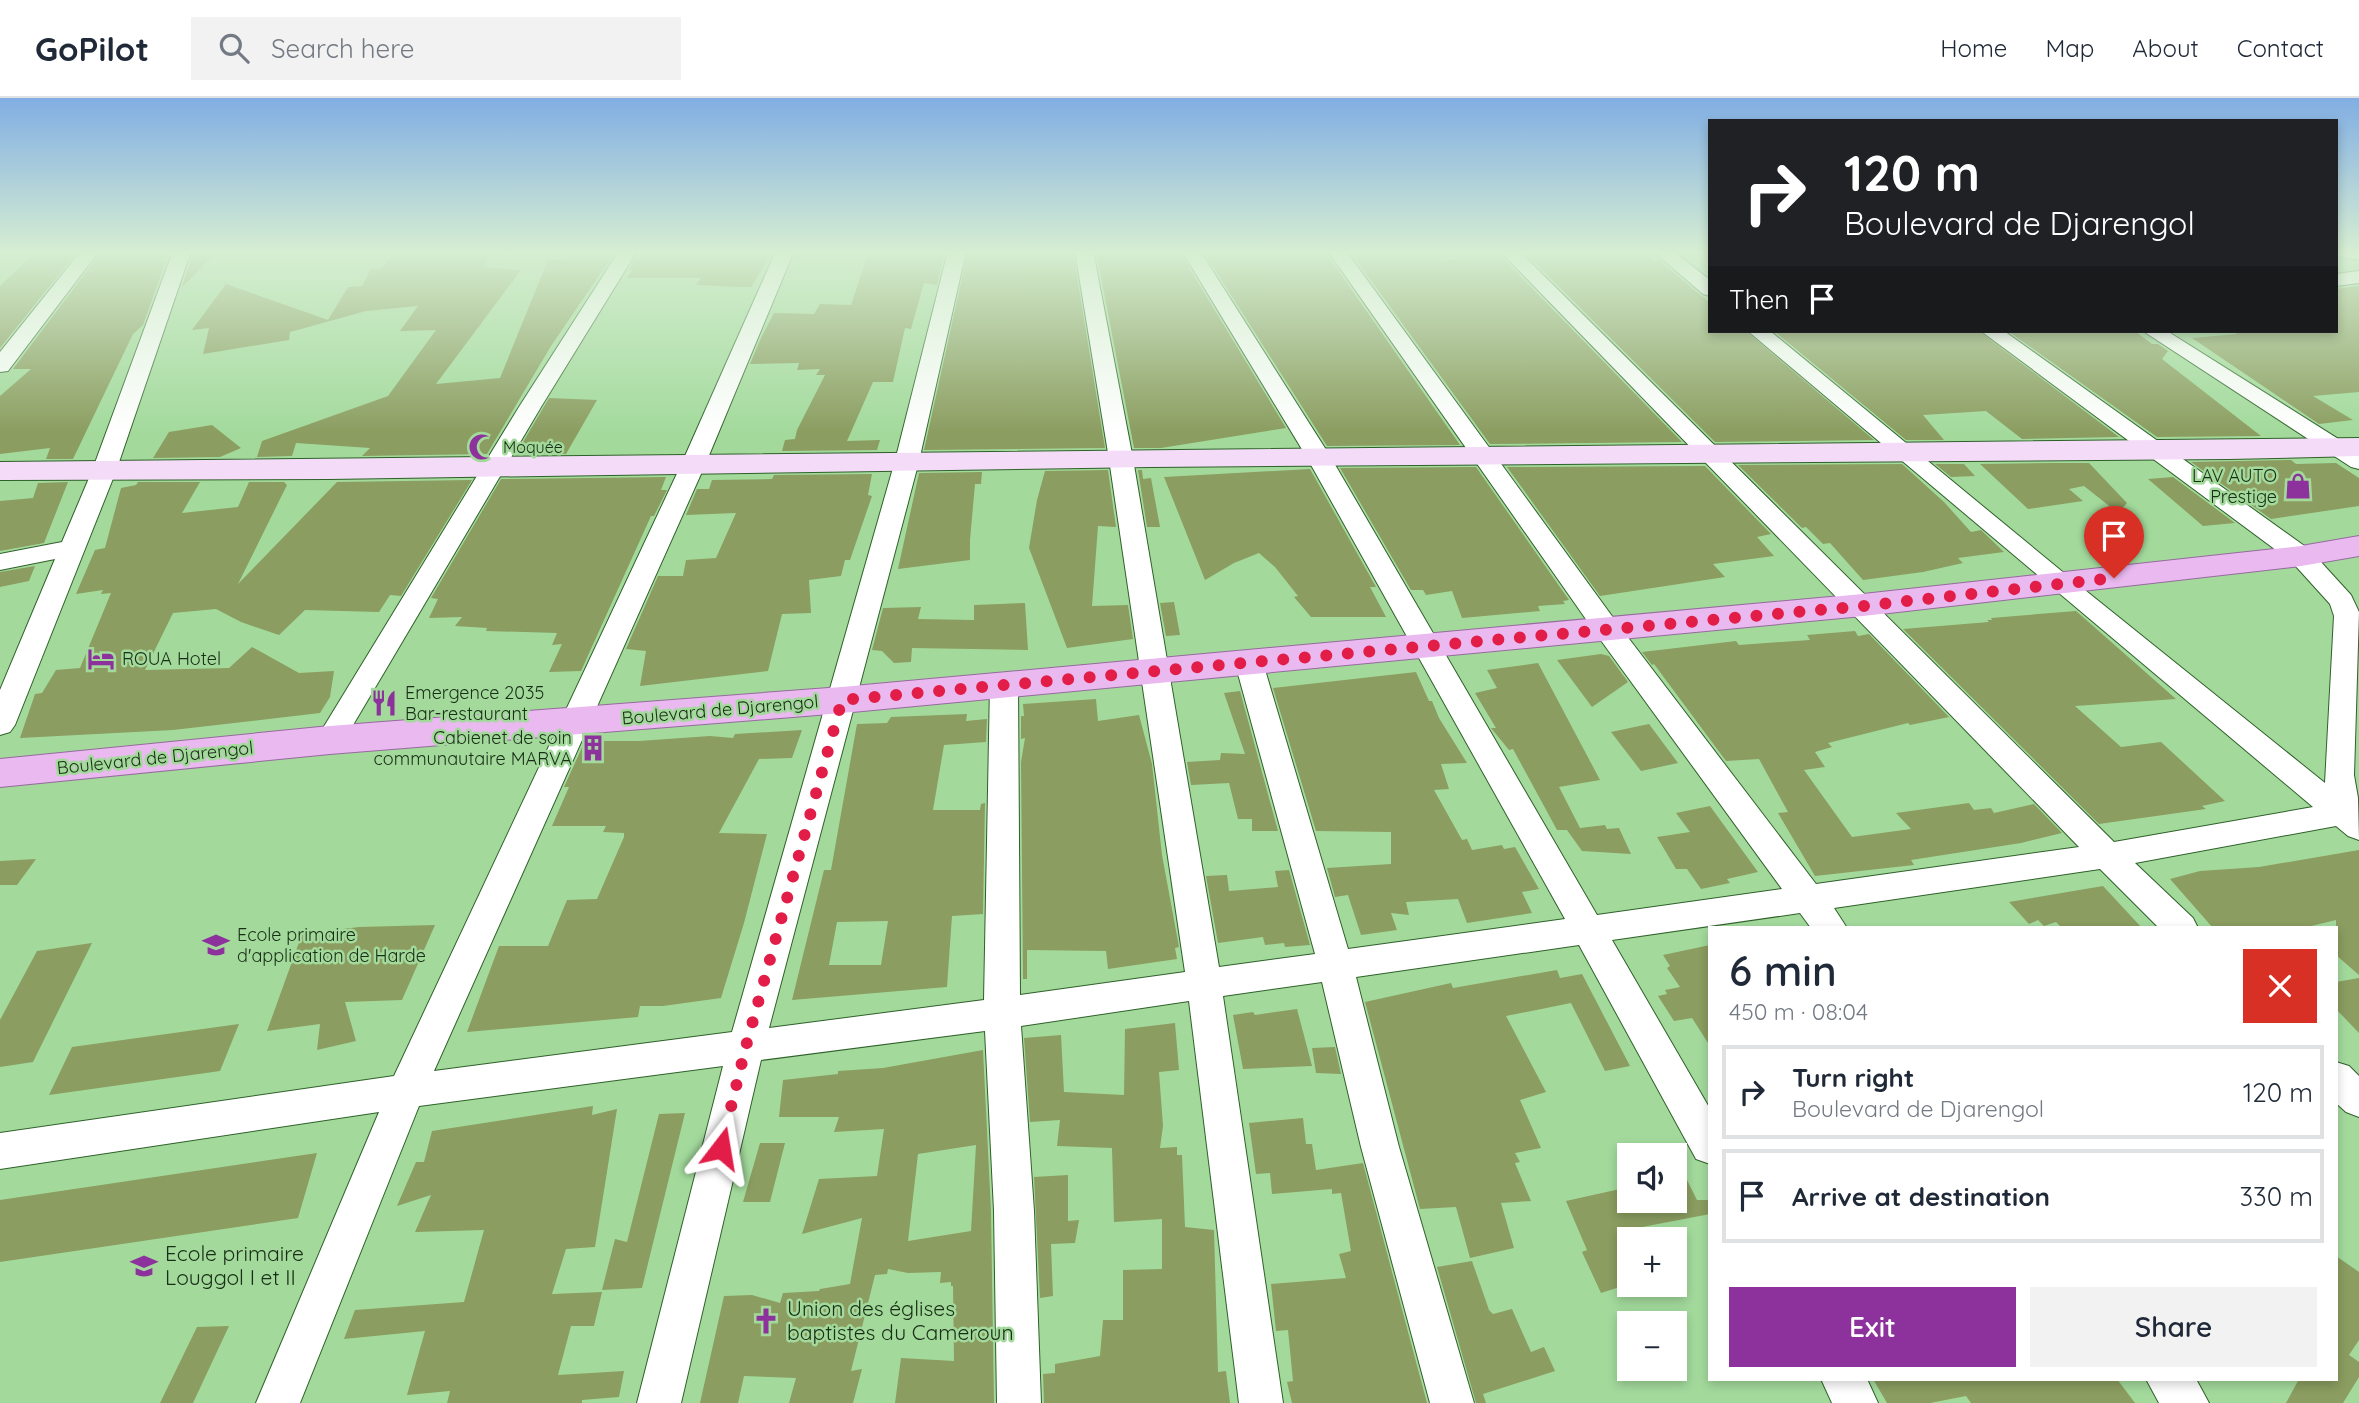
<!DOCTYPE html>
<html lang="en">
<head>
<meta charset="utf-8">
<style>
	body { margin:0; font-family:Quicksand,sans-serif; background:#f2f2f3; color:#1f2937; height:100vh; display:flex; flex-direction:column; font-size:26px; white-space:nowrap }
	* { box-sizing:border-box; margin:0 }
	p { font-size:23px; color:#747a83 }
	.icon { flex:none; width:38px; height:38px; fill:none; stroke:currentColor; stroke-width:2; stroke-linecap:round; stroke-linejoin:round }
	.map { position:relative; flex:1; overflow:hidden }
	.panel { position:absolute; left:1708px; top:828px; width:630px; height:455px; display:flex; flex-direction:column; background:#fff; border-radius:0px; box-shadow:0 4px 10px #0003 }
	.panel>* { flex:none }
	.guide { position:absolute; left:1708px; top:21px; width:630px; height:214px; border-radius:0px; box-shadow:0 4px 10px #0003; background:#202124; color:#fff; overflow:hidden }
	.controls { position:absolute; left:1617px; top:1045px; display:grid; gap:14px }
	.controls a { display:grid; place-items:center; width:70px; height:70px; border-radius:0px; background:#fff; box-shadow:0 4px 10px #0003; font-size:35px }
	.pin { position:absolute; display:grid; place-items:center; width:60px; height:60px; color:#fff; margin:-72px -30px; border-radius:50% 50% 50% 0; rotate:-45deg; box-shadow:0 0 7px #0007 }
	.pin .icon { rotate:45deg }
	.me { position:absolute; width:77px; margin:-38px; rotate:14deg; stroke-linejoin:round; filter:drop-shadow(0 0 5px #0008) }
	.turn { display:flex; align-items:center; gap:24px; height:147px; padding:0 21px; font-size:32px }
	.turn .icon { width:91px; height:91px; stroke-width:2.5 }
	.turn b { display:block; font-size:49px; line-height:60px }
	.then { display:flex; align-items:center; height:66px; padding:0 21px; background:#0003; gap:14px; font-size:26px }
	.round { display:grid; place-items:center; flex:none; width:74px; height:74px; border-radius:0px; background:#f2f2f3 }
	.head { display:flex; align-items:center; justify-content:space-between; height:119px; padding:0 21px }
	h1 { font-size:42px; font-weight:600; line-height:52px }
	.cta { display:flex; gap:14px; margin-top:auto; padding:14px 21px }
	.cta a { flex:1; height:80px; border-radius:0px; background:#8d319c; color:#fff; font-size:28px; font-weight:600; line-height:80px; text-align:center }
	.cta a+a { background:#f2f2f3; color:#1f2937 }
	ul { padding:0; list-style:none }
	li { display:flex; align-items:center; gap:21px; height:94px; margin:0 14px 10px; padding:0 7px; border:4px solid #e0e1e3; border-radius:0px }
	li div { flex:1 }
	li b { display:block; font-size:26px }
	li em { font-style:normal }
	header { display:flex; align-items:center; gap:42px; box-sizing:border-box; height:98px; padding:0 35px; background:#fff; border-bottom:2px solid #e0e1e3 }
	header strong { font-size:33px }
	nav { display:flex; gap:38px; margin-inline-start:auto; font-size:24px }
	.search { width:490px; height:63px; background:#f2f2f3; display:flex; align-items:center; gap:18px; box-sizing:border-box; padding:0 24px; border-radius:0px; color:#747a83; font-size:26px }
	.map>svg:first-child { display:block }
</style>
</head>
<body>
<header>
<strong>GoPilot</strong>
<div class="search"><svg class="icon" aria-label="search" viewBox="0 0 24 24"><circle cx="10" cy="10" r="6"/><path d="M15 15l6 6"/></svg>Search here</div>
<nav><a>Home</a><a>Map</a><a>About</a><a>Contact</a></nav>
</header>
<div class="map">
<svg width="2359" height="1305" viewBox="0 0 2359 1305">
	<rect width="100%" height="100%" fill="#a3da9c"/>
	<g fill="#8b9d60" fill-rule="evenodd">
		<path d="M37 153H78L0 250V188Z"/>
		<path d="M102 153H167L162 164 166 163 143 227 133 236 73 361H46L50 350 0 356V298L31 271H13Z"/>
		<path d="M397 153H491L483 169 521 172 436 286 500 280 548 162 611 160 551 248 487 356 362 358 370 350 296 345 292 358 257 359 262 343 388 298 436 232 400 233 418 208 366 213 290 234 289 242 203 256 209 230 192 232 226 186 328 222 348 189 362 188 371 171 381 170Z"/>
		<path d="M644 153H773L751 189H741L696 187 701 180H627L634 170 628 173 636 160H640Z"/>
		<path d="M869 153H945L937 187 924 185 911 231 905 230 893 284H873L847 343 880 342 877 352 782 353 785 342 795 341 797 332 825 277H816L820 271 797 272 799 265 750 266 761 240 774 215 814 216 820 206 851 207Z"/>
		<path d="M968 153H1073L1105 350 924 352Z"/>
		<path d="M1096 153H1179L1286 330 1161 350H1134Z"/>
		<path d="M1203 153 1326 155 1460 347 1327 348Z"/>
		<path d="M1401 153H1426L1430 158 1436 157 1440 163 1500 157 1682 344 1490 346 1351 155 1360 157Z"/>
		<path d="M1538 153H1627L1632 159 1648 158 1654 164 1660 163 1710 205V233H1746L1874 342 1715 344 1524 154Z"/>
		<path d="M216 155 182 189 192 159Z"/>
		<path d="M2359 188V294L2313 298 2353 322 2319 326 2192 240 2237 236 2233 233H2336V191Z"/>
		<path d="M1774 233H1979L2119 339 2022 341 1986 313 1923 317 1944 342H1906Z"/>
		<path d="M2008 233 2136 234 2152 246H2158L2168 253 2162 261 2261 338 2157 339Z"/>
		<path d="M549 300 597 302 566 356H516Z"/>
		<path d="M212 327 241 350 220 359 153 360 169 334Z"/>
		<path d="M2291 362 2296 366 2336 365 2359 380V408L2271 421 2191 364Z"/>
		<path d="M2054 365H2089L2127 405 2118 415 2084 388 2069 391 2083 403 2028 411 1980 366Z"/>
		<path d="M1902 366 1944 404 1971 434 1981 432 2004 454 1958 460 1963 465 1923 474 1863 482 1830 445 1823 446 1806 429 1802 430 1738 367Z"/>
		<path d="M1935 366H1964L1975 378 1951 379Z"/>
		<path d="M1705 368 1771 436 1757 439 1774 458 1713 466 1725 479 1600 498 1507 369Z"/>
		<path d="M1476 369 1569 502 1563 503 1565 506 1538 508 1540 513 1462 520 1452 493 1426 497 1423 492H1411L1340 370Z"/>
		<path d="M1310 371 1376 489H1370L1386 519H1311L1294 499 1298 498 1275 469 1259 455 1234 465 1205 482 1164 379Z"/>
		<path d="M1108 372 1116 429 1098 428 1092 508 1128 507 1133 541 1067 550 1029 450 1037 402 1045 373Z"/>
		<path d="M1138 372H1142L1143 381 1151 380 1160 429H1147Z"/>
		<path d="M982 374 981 386H975L970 442V462L898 471 919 375Z"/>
		<path d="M872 376 868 397 872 398 850 462H845L841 478 809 482 811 515 782 516 768 573 640 588 646 553 626 551 658 478H683L686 462 716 460 736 415 686 417 697 391H709L712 382 772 381 774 377Z"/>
		<path d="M666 379 661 392H667L654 418H651L581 573 549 574 562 546 552 547 557 535 486 533 487 530 455 528 462 519 429 520 438 501 431 500 501 381Z"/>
		<path d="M2173 379 2235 425 2203 428 2148 381Z"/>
		<path d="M472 382 401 498 390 497 379 514 305 512 279 537 241 524 216 511 173 515 145 572 229 570 252 549 299 575 334 573 330 599 320 615 173 632 20 640 35 596 42 595 56 572 80 570 111 495 101 496 103 492 76 496 95 452 105 450 121 390 136 387 138 384H200L182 415 238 409 249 384H284L287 387 238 486 337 384Z"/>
		<path d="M68 384 44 445 0 453V403L33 400 38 385Z"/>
		<path d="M35 468 29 483 0 489V474Z"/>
		<path d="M1174 504 1180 537 1166 538 1160 505Z"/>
		<path d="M1025 505 1028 552 912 550 911 564 894 565 882 553 872 552 883 510 921 509 918 521 974 522V507Z"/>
		<path d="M2076 513 2176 601 2075 608 2121 649 2161 644 2225 703 2202 708 2206 711 2099 726 1903 531 1989 524 1987 522H1992L1991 520Z"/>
		<path d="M1855 533 1858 538 1869 536 1949 619 1910 627 1908 625 1828 645 1832 649 1815 654 1825 669 1804 672 1852 739 1911 731 1896 715 1969 705 1974 712 1991 710 1994 715 2034 706 2062 735 2021 745 1911 762 1914 767 1815 778 1778 715 1788 714 1759 661 1726 663 1654 566 1652 567 1642 554 1736 543 1739 547 1810 542 1807 537Z"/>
		<path d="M1601 556 1609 558 1628 584 1592 609 1557 562Z"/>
		<path d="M1538 565 1600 682 1559 689 1580 730 1605 727 1607 731 1619 730 1631 756 1582 753 1567 732H1557L1513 651 1509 652 1491 630H1496L1475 595 1497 590 1487 572Z"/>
		<path d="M1416 574 1429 603H1432L1439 620 1467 665 1441 666 1449 691 1434 692 1462 742 1467 741 1472 752 1502 747 1504 751 1515 749 1539 791 1522 794 1532 815 1467 825 1458 801 1406 804 1409 817 1391 815 1397 832 1361 837 1348 797 1335 799 1327 770 1391 766V734L1316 733 1273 590Z"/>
		<path d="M1240 593 1278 733H1252V721H1238L1229 685 1191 687 1187 664 1220 662 1221 655 1245 656 1224 595Z"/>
		<path d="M1096 601 1098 623 1139 617 1152 666 1162 757 1179 849 1175 850 1177 861 1108 871 1106 853 1027 852V881H1023L1021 664 1025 640 1021 641V618H1024L1023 606Z"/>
		<path d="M967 616 966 623 987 621 986 644 944 647 933 712H980L981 706 985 705 983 816 952 818 947 889 792 902 824 772H831L857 626 887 625 891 619ZM888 823 881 867H829L837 824Z"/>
		<path d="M1649 626 1678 665 1641 673 1611 634Z"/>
		<path d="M802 632 792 660 759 661 719 735 767 736 744 825 721 900 663 908H640L638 919 467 934 499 848H548L567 802 597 801 624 739V735L603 734 606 728H552L569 689H564L585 643H639L710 638 733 640 735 636Z"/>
		<path d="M1710 708 1758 774 1727 781 1730 785 1701 791 1687 771H1676L1657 739 1690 734 1676 715Z"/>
		<path d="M2359 752V877L2336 857V822L2303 830H2213L2170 781 2200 773 2259 769Z"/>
		<path d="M36 761 17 787H0V763Z"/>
		<path d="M1289 772 1310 847 1285 849 1284 845 1265 847 1263 839 1218 845 1206 778 1227 777 1229 793 1278 789 1275 773Z"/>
		<path d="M2103 788 2142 830H2062L2056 824 2044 828 2038 822 2029 826 2009 804Z"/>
		<path d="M435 827 402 902 345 904 356 943 317 952 320 926 267 933 302 836 359 829Z"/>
		<path d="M92 845 33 964 0 969V922L37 853Z"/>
		<path d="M1710 847V948L1692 920 1674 923 1658 898 1667 896 1665 892 1680 889 1667 870 1670 868 1663 857Z"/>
		<path d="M1557 872 1560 880 1582 876 1630 968 1605 973 1571 905 1506 918 1546 994 1520 1002 1541 1050 1515 1055 1520 1064 1515 1065 1531 1103 1501 1105 1514 1150 1470 1160 1456 1109 1420 1111 1365 904 1451 885 1453 890Z"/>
		<path d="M2359 880V935L2336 911V884Z"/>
		<path d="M1297 911 1312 968 1243 971 1233 917 1253 914 1255 917Z"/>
		<path d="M1175 925 1179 972 1159 974 1163 1028 1160 1050 1177 1049V1057H1182L1185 1129 1214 1132 1218 1274 1226 1273 1230 1305H1044L1043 1276 1055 1275V1266L1100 1258 1103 1222H1123V1172L1162 1171V1121L1114 1124 1112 1050 1057 1048 1060 1022 1030 1024 1024 940 1061 937 1064 994 1124 997 1125 931Z"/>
		<path d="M239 926 220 973 49 997 72 949Z"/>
		<path d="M1335 949 1341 976 1316 975 1312 950Z"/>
		<path d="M983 952 991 1113 994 1305H895L901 1260 954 1263 953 1188H951V1184L940 1185 941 1174 908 1175 888 1171 887 1176 875 1177 851 1273 862 1271 853 1305H789L796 1280 744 1278 738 1305H700L724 1198 752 1197 780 1205 783 1195 819 1193 820 1191 850 1186 862 1120 802 1136 819 1081 877 1078 884 1031 834 1034 839 1019H779L783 982 838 976V973L883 970ZM976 1047 971 1133 908 1143 918 1056Z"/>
		<path d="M593 1008 592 1017 617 1011 595 1149 566 1151 552 1196 602 1194 594 1228H571L558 1277 624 1273 619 1299 582 1302V1305H447L450 1293 407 1297 425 1233 344 1241 355 1212 464 1204 484 1132 415 1134 431 1097 397 1108 416 1064H424L432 1033Z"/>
		<path d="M685 1015 642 1190 602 1192 615 1141 627 1144 659 1016Z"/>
		<path d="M1303 1020 1306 1046H1312L1316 1072 1363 1065 1427 1305H1292L1287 1284 1293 1283 1288 1232 1276 1233 1271 1186 1346 1180 1339 1156 1351 1153 1341 1095 1332 1096V1091L1272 1096 1270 1075 1256 1076 1249 1025Z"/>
		<path d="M760 1045H785L770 1104H743Z"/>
		<path d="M317 1055 298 1120 0 1164V1102Z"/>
		<path d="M1675 1058 1697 1102H1710V1116L1637 1130 1643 1141H1629V1186L1601 1195 1582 1154 1587 1152 1566 1103 1629 1089V1102H1675Z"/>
		<path d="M1068 1077V1123L1079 1122 1075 1145 1051 1146 1053 1198 1040 1200 1034 1079Z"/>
		<path d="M2336 1158 2359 1174V1242L2349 1257 2359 1264V1279L2343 1305H2286L2299 1281H2336Z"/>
		<path d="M1472 1163 1489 1212 1493 1216 1512 1211 1531 1254 1544 1249 1555 1273 1483 1296 1486 1305H1476L1437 1169Z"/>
		<path d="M229 1228 193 1305H160L197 1229Z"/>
		<path d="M1873 1281H2117L2135 1305H1971L1966 1298 1930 1305H1887Z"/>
	</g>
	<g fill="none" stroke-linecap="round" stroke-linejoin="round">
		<g stroke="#2f612a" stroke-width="2">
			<g id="street">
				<path d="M81 153H99L8 273 0 274V254Z"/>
				<path d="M173 153H191L116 373 15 627 10 634 0 637V592L55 461 0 472V456L62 444 92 373Z"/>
				<path d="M619 153H637L541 309 340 649 330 653 320 649 315 642 320 635 519 309Z"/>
				<path d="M776 153H794L705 367 434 973 732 934 895 363 948 153H966L919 363 769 930 984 902 990 587 994 580 1004 577 1014 580 1018 587 1020 897 1185 874 1109 361 1075 153H1093L1133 361 1219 869 1315 856 1235 565 1239 558 1249 556 1259 558 1263 565 1348 851 1565 821 1306 358 1182 153H1200L1330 358 1597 817 1782 791 1597 537 1328 153H1346L1617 525 1816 786 2079 749 1500 153H1519L2114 744 2313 709 1748 233H1770L2070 480 2325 685 2334 518 2330 506 2292 464 1981 233H2004L2310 452 2351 497 2359 514 2354 677 2358 700 2359 742 2348 738 2336 728 2135 765 2193 820 2198 830H2159L2100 771 1834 810 1847 830H1811L1800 815 1612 842 1710 1011V1066L1696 1061 1579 847 1356 879 1399 1049 1474 1305H1430L1361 1049 1322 884 1223 898 1283 1305H1239L1189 903 1021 928 1034 1113 1041 1305H997L994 1113 985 933 761 962 681 1305H637L723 968 419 1008 300 1305H256L379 1014 0 1071V1035L394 978 681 367Z"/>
				<path d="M1653 153H1673L1710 182V198L1703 196Z"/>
				<path d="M2336 153H2359V162L2336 158Z"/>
				<path d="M2359 173V185L2336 188V176Z"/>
				<path d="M2143 233H2167L2359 354V371L2351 369Z"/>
				<path d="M2336 964 2349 968 2359 978V1019L2346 1014 2336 1005Z"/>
				<path d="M1821 1281H1867L1878 1305H1832Z"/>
				<path d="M2146 1281H2196L2209 1305H2159Z"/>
			</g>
		</g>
		<g stroke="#2f612a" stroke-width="2">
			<path id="secondary" d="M2359 340V358L2229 361 1151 369 329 381 0 382V364Z"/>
		</g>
		<g stroke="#966a9d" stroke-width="2">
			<path id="primary" d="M2359 438V458L2301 468 1863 518 842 615 330 656 0 689V661L330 628 842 589 1863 496 2301 448Z"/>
		</g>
		<use href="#street" fill="#fff" fill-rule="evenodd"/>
		<use href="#secondary" fill="#f4dcf8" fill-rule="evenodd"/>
		<use href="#primary" fill="#e9b9f0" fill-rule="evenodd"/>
	</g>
	<linearGradient id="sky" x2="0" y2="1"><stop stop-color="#81aee3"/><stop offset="0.46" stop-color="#d6eed2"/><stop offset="1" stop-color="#d6eed2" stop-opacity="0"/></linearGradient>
	<rect width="2359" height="335" fill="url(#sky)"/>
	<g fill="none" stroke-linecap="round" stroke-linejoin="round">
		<path stroke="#e11d48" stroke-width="12" stroke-dasharray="0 21.6" d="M721 1050 746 948 842 602 1863 508 2114 480"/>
	</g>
	<defs>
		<g id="mosque-bare" transform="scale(2.1)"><path d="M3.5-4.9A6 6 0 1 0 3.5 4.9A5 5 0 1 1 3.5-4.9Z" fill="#8d319c" stroke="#a3da9c" stroke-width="2.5" paint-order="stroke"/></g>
		<g id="shop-bare" transform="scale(2.1)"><path d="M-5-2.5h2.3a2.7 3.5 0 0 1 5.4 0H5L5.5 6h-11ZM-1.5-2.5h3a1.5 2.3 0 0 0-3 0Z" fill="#8d319c" stroke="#a3da9c" stroke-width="2.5" paint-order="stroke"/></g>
		<g id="hotel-bare" transform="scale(2.1)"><path d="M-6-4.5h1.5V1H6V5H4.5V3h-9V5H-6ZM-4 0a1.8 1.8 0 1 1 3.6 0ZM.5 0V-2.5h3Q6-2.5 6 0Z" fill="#8d319c" stroke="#a3da9c" stroke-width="2.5" paint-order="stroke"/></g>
		<g id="restaurant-bare" transform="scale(2.1)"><path d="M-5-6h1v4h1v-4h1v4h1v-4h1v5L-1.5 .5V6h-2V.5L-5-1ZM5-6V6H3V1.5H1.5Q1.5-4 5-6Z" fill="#8d319c" stroke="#a3da9c" stroke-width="2.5" paint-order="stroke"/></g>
		<g id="building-bare" transform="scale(2.1)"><path d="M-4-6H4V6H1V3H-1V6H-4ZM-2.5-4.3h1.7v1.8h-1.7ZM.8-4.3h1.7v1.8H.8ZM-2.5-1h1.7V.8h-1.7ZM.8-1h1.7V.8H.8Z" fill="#8d319c" stroke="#a3da9c" stroke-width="2.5" paint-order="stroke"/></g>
		<g id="school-bare" transform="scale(2.1)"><path d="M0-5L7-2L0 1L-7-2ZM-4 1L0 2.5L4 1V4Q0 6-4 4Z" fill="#8d319c" stroke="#a3da9c" stroke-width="2.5" paint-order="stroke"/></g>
		<g id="church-bare" transform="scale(2.1)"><path d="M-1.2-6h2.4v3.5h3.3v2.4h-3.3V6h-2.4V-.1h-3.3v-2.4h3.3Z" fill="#8d319c" stroke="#a3da9c" stroke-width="2.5" paint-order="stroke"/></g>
	</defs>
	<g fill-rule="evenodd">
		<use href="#mosque-bare" x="482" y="349"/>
		<use href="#shop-bare" x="2298" y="388"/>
		<use href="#hotel-bare" x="101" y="561"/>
		<use href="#restaurant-bare" x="384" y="605"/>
		<use href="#building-bare" x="593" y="650"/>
		<use href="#school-bare" x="216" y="847"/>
		<use href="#school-bare" x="144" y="1168"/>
		<use href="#church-bare" x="766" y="1223"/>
	</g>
	<g text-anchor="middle" stroke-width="5" stroke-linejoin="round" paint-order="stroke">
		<g font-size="16" fill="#192e16" stroke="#a3da9c" text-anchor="start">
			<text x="503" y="355">Moquée</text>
		</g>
		<g font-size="18" fill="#192e16" stroke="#a3da9c" text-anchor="start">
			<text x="2277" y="384" text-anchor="end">LAV AUTO<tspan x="2277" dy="21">Prestige</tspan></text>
			<text x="122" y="567">ROUA Hotel</text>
			<text x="405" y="601">Emergence 2035<tspan x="405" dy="21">Bar-restaurant</tspan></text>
			<text x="572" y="646" text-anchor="end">Cabienet de soin<tspan x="572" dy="21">communautaire MARVA</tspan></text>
			<text x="237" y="843">Ecole primaire<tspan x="237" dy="21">d'application de Harde</tspan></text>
		</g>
		<g font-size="18" fill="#192e16" stroke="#a3da9c">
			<text transform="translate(720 612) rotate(-5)" y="6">Boulevard de Djarengol</text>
			<text transform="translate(155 660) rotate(-6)" y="6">Boulevard de Djarengol</text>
		</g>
		<g font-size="21" fill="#192e16" stroke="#a3da9c" text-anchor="start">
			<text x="165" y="1163">Ecole primaire<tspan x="165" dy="24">Louggol I et II</tspan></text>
			<text x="787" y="1218">Union des églises<tspan x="787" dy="24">baptistes du Cameroun</tspan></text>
		</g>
	</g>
</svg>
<div class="controls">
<a><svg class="icon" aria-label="sound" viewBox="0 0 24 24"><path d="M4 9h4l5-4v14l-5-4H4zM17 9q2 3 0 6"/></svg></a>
<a>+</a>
<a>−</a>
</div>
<div class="pin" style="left:2114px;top:480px;background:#d93025"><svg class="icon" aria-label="arrive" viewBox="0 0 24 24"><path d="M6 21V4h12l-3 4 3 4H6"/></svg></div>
<svg class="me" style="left:721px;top:1050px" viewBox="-20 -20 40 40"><path d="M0-17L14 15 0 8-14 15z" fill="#e11d48" stroke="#fff" stroke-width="4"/></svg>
<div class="guide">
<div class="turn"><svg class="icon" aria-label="right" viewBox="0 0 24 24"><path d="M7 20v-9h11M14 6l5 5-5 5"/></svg><div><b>120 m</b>Boulevard de Djarengol</div></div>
<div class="then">Then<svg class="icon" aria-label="arrive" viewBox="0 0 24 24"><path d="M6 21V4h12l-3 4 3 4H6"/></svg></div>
</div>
<section class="panel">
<div class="head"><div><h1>6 min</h1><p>450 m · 08:04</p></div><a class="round" style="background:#d93025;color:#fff"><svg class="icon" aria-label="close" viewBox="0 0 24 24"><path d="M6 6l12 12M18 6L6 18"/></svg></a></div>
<ul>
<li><svg class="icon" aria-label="right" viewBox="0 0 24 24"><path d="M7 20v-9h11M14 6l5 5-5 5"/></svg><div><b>Turn right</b><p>Boulevard de Djarengol</p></div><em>120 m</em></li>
<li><svg class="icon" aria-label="arrive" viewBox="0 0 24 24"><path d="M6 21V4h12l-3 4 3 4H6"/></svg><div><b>Arrive at destination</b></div><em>330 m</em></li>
</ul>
<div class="cta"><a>Exit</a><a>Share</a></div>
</section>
</div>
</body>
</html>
